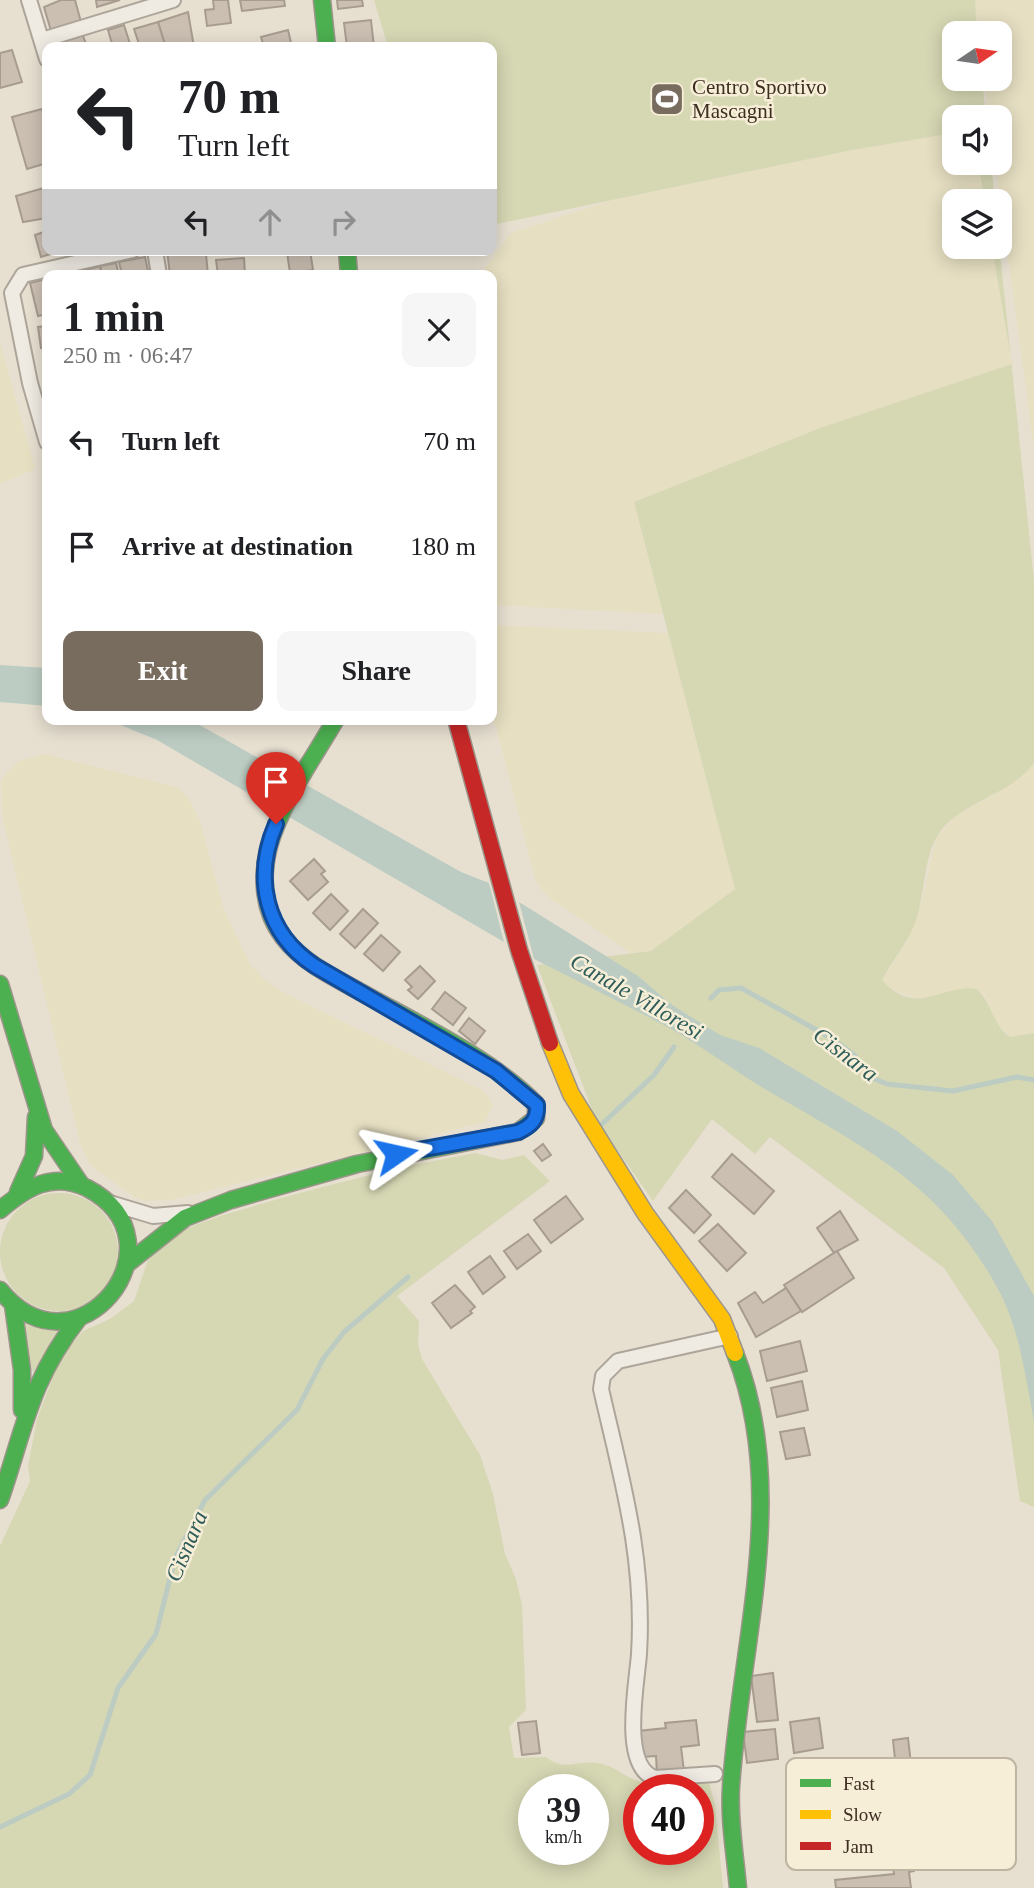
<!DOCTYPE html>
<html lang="en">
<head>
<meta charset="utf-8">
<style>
	body { margin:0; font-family:"Times New Roman",serif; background:#f6f6f6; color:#202124; height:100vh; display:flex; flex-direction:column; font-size:26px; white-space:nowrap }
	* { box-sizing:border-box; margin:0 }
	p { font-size:23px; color:#757577 }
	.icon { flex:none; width:38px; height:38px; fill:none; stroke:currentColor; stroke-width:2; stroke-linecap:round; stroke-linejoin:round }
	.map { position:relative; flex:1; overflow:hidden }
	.sheet { position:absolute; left:42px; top:270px; width:455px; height:455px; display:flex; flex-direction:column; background:#fff; border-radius:14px; box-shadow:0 4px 18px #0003 }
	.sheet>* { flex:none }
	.hud { position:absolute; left:42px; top:42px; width:455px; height:214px; border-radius:14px; box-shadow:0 4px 18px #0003; background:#fff; color:#202124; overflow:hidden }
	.needle { width:46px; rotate:77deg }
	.buttons { position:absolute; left:942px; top:21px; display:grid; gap:14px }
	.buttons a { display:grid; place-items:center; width:70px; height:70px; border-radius:14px; background:#fff; box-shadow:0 4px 18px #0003; font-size:35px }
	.speed { position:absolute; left:518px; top:1774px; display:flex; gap:14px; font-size:35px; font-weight:700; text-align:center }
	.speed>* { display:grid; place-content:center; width:91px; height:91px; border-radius:50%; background:#fff; box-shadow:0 4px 18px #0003; line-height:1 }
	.speed small { font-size:18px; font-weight:400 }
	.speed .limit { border:10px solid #d22; background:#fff; color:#111 }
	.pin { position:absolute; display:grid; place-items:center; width:60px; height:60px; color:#fff; margin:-72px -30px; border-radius:50% 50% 50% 0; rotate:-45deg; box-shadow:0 0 7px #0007 }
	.pin .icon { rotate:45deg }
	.me { position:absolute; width:77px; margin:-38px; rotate:79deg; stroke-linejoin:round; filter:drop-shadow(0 0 5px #0008) }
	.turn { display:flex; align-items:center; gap:24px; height:147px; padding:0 21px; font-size:32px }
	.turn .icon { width:91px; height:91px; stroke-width:2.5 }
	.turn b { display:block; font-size:49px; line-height:60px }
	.lanes { display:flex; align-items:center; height:66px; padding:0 21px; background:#0003; justify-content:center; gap:35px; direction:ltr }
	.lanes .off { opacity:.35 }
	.round { display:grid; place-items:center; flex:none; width:74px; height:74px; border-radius:14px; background:#f6f6f6 }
	.overview { display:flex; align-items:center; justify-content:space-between; height:119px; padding:0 21px }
	h1 { font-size:42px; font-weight:800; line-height:52px }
	.cta { display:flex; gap:14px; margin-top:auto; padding:14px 21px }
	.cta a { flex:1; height:80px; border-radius:14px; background:#786c5e; color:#fff; font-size:28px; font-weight:800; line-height:80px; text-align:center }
	.cta a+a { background:#f6f6f6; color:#202124 }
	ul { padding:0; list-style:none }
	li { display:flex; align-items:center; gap:21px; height:105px; padding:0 21px }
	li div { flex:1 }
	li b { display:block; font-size:26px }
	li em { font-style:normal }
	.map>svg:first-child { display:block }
</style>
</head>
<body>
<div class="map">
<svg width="1034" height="1888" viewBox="0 0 1034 1888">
	<rect width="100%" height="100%" fill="#e7e0d1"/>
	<g fill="#e6dfc2">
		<path d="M975 0H1034V448L995 163H999V117H989L984 79H999V33H978Z"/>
		<path d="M954 133V163H978L985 201H954V247H992L1012 364 823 427 634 502 663 614 492 605V275H480L511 233 613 200 852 150Z"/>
		<path d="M0 342 35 469 0 484Z"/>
		<path d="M492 625 668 633 735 889 651 951 631 953 548 897 536 882 492 712Z"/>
		<path d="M45 754 177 787 189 798 200 821 224 910 251 965 267 982 285 993 484 1091 493 1105 485 1122 171 1200 146 1201 136 1198 90 1165 80 1143 2 816 1 782 8 771 19 761Z"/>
		<path d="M1034 763V1033L1010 1037 997 1024 985 996 976 989 915 999 888 987 882 980 907 942 922 901 936 837 957 815 997 793Z"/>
	</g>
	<g fill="#d6d7b3" fill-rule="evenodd">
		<path d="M374 0H975L977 33H954V79H982L986 117H954V133L852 150 492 225V47H388Z"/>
		<path d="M978 163H991L995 201H985Z"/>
		<path d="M999 243 1034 581V763C1011 794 968 800 943 828 923 851 926 891 916 920 909 942 893 959 882 980 916 1019 943 983 977 989 992 1003 993 1026 1010 1037L1034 1033V1507L1020 1501 998 1350 944 1268 770 1137 755 1154 712 1119 653 1201 596 1120 537 965 651 951 735 889 634 502 823 427 1012 364 992 247H999Z"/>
		<path d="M475 1153 503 1160 524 1155 550 1181 397 1296 419 1321 418 1344 422 1359 480 1455 493 1494 505 1554 516 1579 522 1605 526 1710 509 1727 514 1758 546 1757C564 1772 577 1760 597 1763 615 1765 626 1779 642 1782 663 1787 687 1782 708 1779L715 1805 723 1888H0V1546L30 1481 28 1466 37 1419 61 1356 83 1331 110 1319 134 1301 148 1260 182 1230 220 1216 292 1195 393 1169ZM534 1790H593V1850H534ZM639 1790H698V1850H639Z"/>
		<circle cx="59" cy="1252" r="59"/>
		<path d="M25 1325 58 1332 33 1373 22 1327Z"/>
	</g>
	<g fill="#bcccc2">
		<path d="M0 665 47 668V706L0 702Z"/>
		<path d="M106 719H189L461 872 489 883 504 942 157 740Z"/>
		<path d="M519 902 638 976 672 1005 720 1035 759 1048 897 1131 953 1175 992 1221 1034 1296V1421C1025 1375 1020 1330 998 1289 940 1182 864 1148 765 1089 730 1068 698 1043 662 1024 620 1002 577 981 534 959Z"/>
	</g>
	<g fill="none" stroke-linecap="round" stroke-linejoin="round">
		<g stroke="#bcccc2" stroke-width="5">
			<path d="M711 998 719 990 741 988 833 1039 853 1054 875 1079 887 1084 953 1091 1017 1077 1034 1080"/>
			<path d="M601 1125 654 1075 674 1047"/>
			<path d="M0 1827 69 1794 90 1775 118 1688 156 1634 175 1558 205 1500 297 1410 323 1359 344 1332 408 1277"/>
		</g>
	</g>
	<g fill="#cbbfb2" stroke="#a89c90" stroke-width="2">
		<path d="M61 0H75L81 22 51 31 44 7Z"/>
		<path d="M96 0H120L97 7Z"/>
		<path d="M213 0H228L231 23 207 26 205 10 214 9Z"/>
		<path d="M240 0H284L285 6 242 11Z"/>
		<path d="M337 0H362L363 6 338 9Z"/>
		<path d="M188 12 194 47 165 45 158 22Z"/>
		<path d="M371 20 374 47H347L344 23Z"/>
		<path d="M158 22 165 45 140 47 134 29Z"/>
		<path d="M124 25 131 47H113L108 30Z"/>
		<path d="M288 30 292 47H264L261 37Z"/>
		<path d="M82 33 87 47H66L63 39Z"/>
		<path d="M12 50 22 82 0 88V53Z"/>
		<path d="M42 109 47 126V163L27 169 12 117Z"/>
		<path d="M47 187V218L23 222 16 196Z"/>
		<path d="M47 231V250H63L41 257 35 235Z"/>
		<path d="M167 250H196L197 255 206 254 208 275H170Z"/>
		<path d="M310 250 313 270 290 273 287 252Z"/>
		<path d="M145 257 149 275H122L119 262Z"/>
		<path d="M244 258 245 275H218L216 260Z"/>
		<path d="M116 263 119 275H102L100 266Z"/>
		<path d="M100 266 102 275H87L86 270Z"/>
		<path d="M47 279V314L38 316 30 283Z"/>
		<path d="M47 326V347L41 348 38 327Z"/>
		<path d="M314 859 325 871 321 874 328 882 308 900 290 881Z"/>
		<path d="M331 894 348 911 330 930 313 913Z"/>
		<path d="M363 909 378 923 355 948 340 934Z"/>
		<path d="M381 935 400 952 383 971 364 954Z"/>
		<path d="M420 966 435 981 418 999 408 990 412 987 405 980Z"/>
		<path d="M445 992 466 1008 453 1025 432 1009Z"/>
		<path d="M469 1018 485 1031 475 1044 459 1031Z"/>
		<path d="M543 1144 551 1155 542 1161 534 1151Z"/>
		<path d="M732 1154 774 1191 754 1214 712 1177Z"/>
		<path d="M686 1190 711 1215 694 1233 669 1208Z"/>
		<path d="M566 1196 583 1219 551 1243 534 1220Z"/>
		<path d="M840 1211 858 1240 834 1253 817 1228Z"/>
		<path d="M718 1224 746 1253 727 1271 699 1241Z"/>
		<path d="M528 1234 541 1251 517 1269 504 1251Z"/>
		<path d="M837 1251 854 1278 802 1312 784 1285Z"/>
		<path d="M490 1256 505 1277 483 1294 468 1272Z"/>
		<path d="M455 1285 475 1307 470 1311 472 1313 451 1328 432 1303Z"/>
		<path d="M786 1288 801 1311 756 1337 738 1303 755 1292 763 1303Z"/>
		<path d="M800 1341 807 1371 767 1381 760 1351Z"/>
		<path d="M802 1381 808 1410 777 1417 771 1388Z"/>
		<path d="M804 1428 810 1455 786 1459 780 1432Z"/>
		<path d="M773 1673 778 1720 757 1722 751 1676Z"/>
		<path d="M819 1718 823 1748 794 1753 790 1722Z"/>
		<path d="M696 1720 699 1745 681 1747 684 1771 657 1774 656 1756 640 1757 638 1731 666 1728 665 1723Z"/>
		<path d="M536 1721 540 1753 522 1755 518 1723Z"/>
		<path d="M775 1729 778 1759 747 1763 743 1732Z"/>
		<path d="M908 1738 913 1781 904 1782 914 1871 909 1872 911 1888H836L835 1880 894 1874 887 1812 827 1819 823 1785 873 1779 874 1792H882L881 1779 897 1778 893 1740Z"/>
	</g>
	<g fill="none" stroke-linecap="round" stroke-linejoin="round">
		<g stroke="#ada599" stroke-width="18">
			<g id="street">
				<path d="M29 0 47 59"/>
				<path d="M42 40 173 0"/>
				<path d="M155 250 159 275"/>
				<path d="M47 442 30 383 12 293 23 275 133 250"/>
				<path d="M110 1203 153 1216 188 1213"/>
				<path d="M715 1774 655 1778C620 1767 637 1683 639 1654 645 1558 622 1481 601 1389L603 1376 618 1361 730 1336"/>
			</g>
		</g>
		<g stroke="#9c958a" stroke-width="19">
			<g id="fast">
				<path d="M322 0 327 47"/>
				<path d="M347 250 349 275"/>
				<path d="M0 984 44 1130 80 1183"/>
				<path d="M18 1192 34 1156 36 1117"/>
				<path d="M0 1210C26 1188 52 1171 87 1188 190 1242 76 1384 0 1290"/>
				<path d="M127 1264 185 1218 231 1200 357 1164 518 1132 536 1118V1104C493 1059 412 1021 357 990 331 976 301 961 283 937 263 911 261 878 269 846 282 801 313 759 336 719"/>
				<path d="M13 1305 22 1370V1410"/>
				<path d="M735 1353C790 1493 740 1644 731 1787 729 1821 735 1854 738 1888"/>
				<path d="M0 1500C25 1428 29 1382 79 1318"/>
			</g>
		</g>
		<g stroke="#9c958a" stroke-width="19">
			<path id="slow" d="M550 1043 571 1094 645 1213 722 1319 735 1353"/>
		</g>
		<g stroke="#9c958a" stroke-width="19">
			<path id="jam" d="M456 719 519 950 550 1043"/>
		</g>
		<use href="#street" stroke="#efebe3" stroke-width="14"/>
		<use href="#fast" stroke="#4caf50" stroke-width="16"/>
		<use href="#slow" stroke="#ffc107" stroke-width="16"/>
		<use href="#jam" stroke="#c62828" stroke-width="16"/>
	</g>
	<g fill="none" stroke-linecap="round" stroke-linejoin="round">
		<g stroke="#114b97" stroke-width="18">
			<path id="route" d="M276 824C253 878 265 933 315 966L496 1071 537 1105C538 1120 531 1126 518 1132L396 1154"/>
		</g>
		<use href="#route" stroke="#1a73e8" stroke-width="12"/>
	</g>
	<defs>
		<g id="stadium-square" transform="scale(1.75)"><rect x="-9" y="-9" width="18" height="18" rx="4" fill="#786c5e" stroke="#f7eed8"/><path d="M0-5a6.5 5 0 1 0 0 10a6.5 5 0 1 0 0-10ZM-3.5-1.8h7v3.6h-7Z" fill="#fff"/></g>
	</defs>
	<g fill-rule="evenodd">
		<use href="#stadium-square" x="667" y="99"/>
	</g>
	<g text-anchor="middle" stroke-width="5" stroke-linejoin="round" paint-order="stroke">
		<g font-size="21" fill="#3d2e20" stroke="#f7eed8" text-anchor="start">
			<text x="692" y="94">Centro Sportivo<tspan x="692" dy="24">Mascagni</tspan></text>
		</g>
		<g font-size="23" font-style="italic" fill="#2f5d5a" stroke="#f7eed8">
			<text transform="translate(637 996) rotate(30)" y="8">Canale Villoresi</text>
			<text transform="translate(846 1054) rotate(37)" y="8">Cisnara</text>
			<text transform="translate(186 1546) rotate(-67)" y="8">Cisnara</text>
		</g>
	</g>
	<rect x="786" y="1758" width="230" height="112" rx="10" fill="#f7eed8" stroke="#bfb4a1" stroke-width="2"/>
	<rect x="800" y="1779" width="31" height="8" fill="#4caf50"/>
	<rect x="800" y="1810" width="31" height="9" fill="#ffc107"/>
	<rect x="800" y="1842" width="31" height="8" fill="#c62828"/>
	<g font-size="19" fill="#3d2e20">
		<text x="843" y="1790">Fast</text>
		<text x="843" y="1821">Slow</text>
		<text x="843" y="1853">Jam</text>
	</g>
</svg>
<div class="buttons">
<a><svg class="needle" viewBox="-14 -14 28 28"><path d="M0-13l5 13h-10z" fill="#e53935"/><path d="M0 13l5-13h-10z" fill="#757577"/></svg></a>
<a><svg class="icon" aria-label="sound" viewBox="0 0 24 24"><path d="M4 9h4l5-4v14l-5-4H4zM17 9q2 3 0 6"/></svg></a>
<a><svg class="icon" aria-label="layers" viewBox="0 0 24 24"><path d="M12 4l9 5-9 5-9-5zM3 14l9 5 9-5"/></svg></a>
</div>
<div class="speed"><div>39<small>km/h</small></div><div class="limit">40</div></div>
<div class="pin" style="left:276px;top:824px;background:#d93025"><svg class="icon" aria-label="arrive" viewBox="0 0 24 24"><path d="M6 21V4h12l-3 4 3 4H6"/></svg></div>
<svg class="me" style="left:396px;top:1154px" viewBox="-20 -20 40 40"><path d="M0-17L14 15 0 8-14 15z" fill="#1a73e8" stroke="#fff" stroke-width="4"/></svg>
<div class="hud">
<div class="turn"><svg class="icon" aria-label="left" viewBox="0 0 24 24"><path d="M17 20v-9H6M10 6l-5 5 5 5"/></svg><div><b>70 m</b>Turn left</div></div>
<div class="lanes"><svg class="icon" aria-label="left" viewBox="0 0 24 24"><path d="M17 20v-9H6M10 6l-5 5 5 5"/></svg><svg class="icon off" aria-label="ahead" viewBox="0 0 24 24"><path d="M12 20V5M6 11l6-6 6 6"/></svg><svg class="icon off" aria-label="right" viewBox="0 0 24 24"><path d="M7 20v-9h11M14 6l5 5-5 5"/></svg></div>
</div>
<section class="sheet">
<div class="overview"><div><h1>1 min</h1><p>250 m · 06:47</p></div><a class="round"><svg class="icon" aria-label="close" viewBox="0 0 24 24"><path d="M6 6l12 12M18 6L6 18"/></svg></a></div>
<ul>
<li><svg class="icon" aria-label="left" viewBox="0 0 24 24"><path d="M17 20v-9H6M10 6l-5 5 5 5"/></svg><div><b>Turn left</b></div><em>70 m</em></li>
<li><svg class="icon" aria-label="arrive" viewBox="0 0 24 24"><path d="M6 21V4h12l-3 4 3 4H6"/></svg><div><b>Arrive at destination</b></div><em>180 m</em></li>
</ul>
<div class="cta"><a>Exit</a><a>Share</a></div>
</section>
</div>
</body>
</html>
